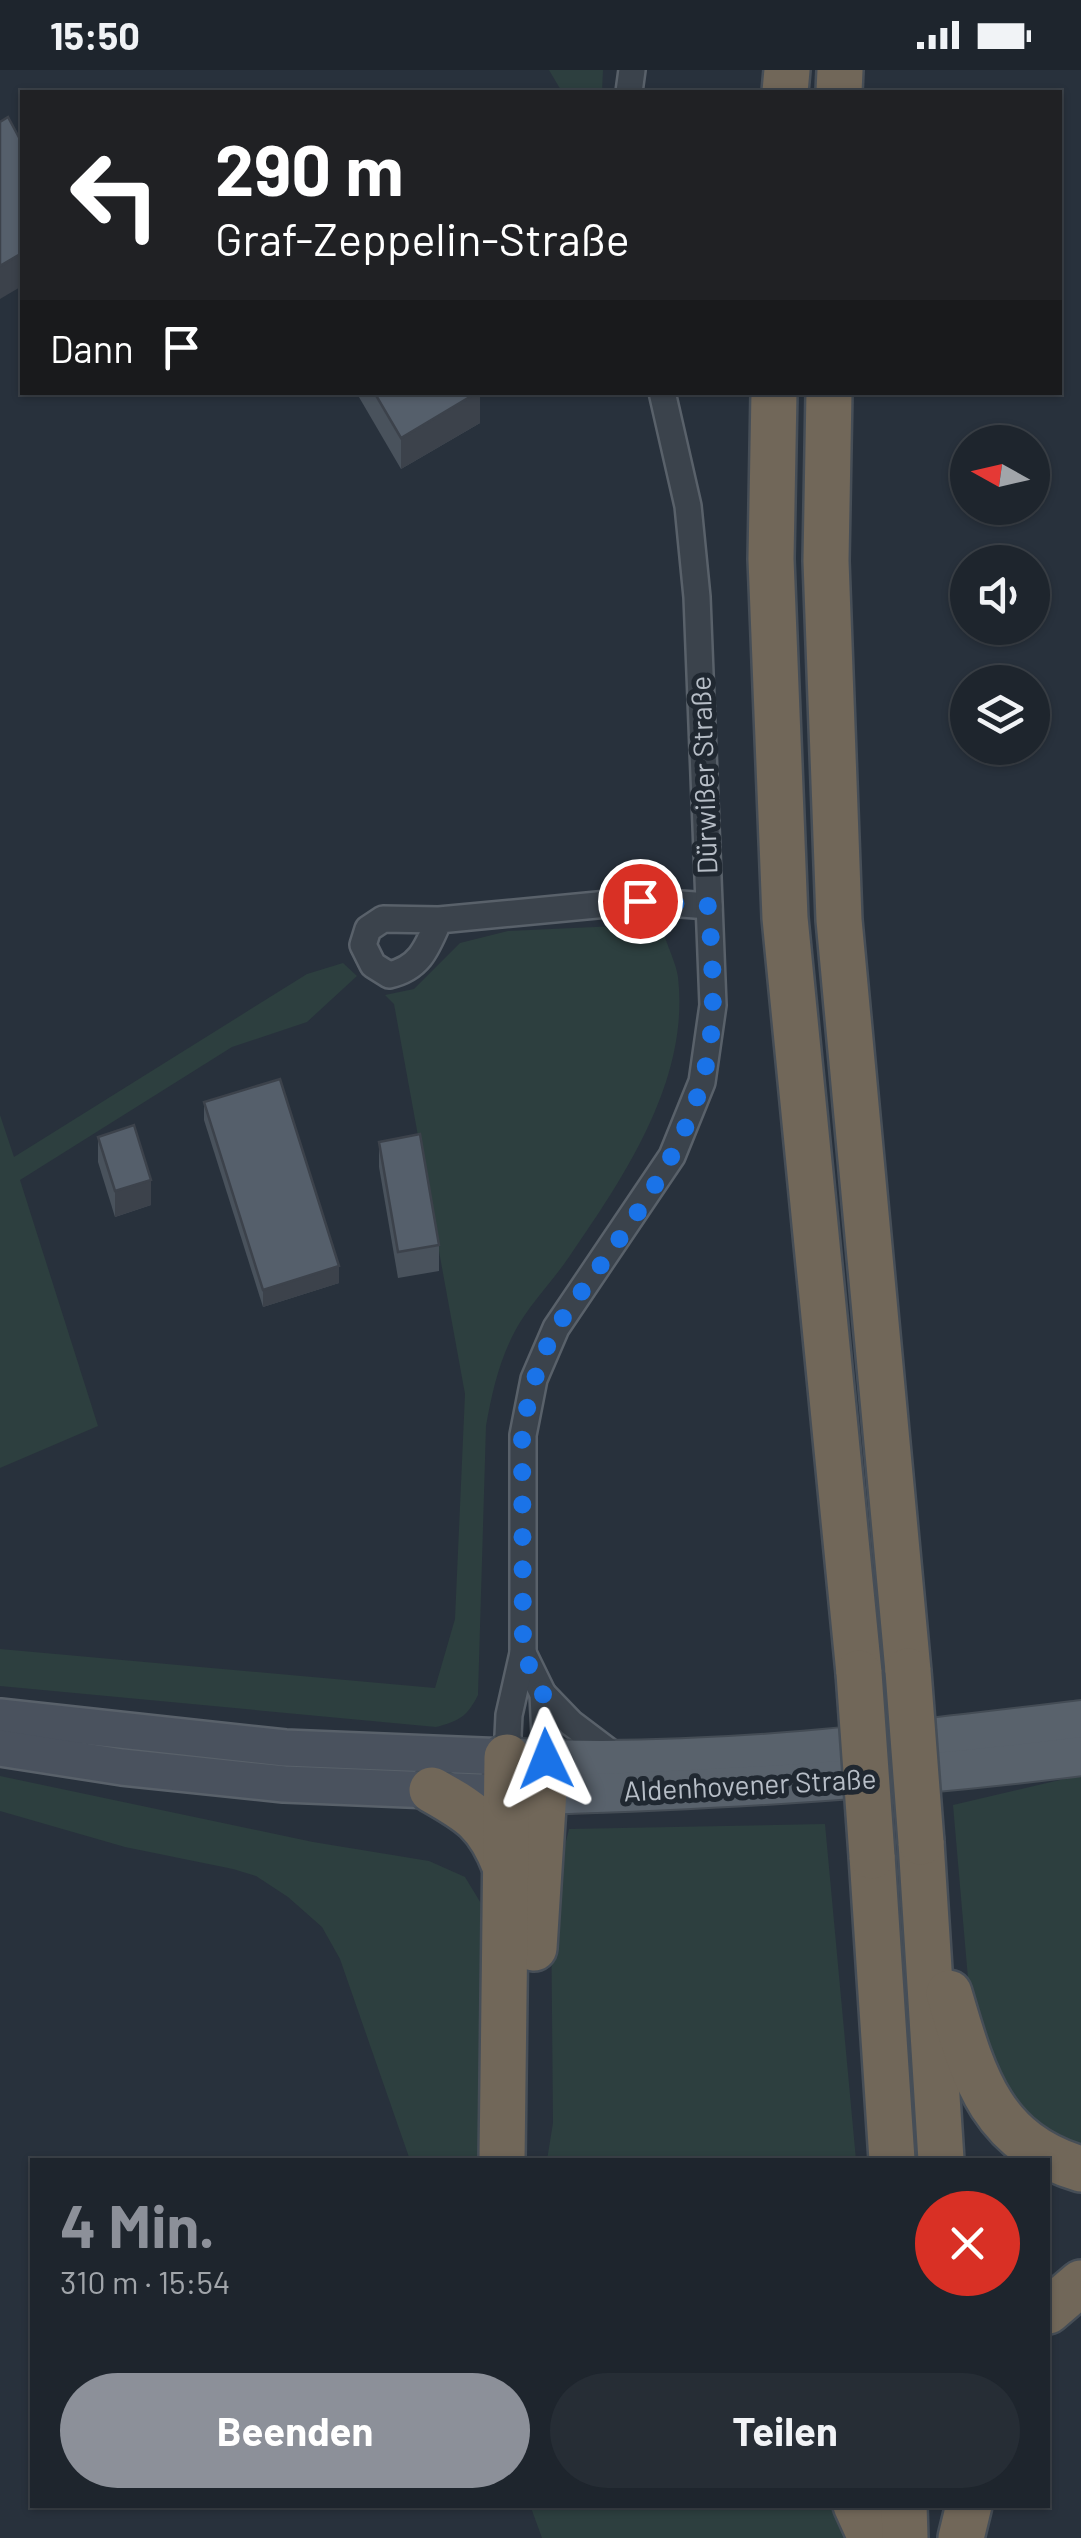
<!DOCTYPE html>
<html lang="de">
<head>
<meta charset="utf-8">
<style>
	body { margin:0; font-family:Barlow,sans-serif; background:#262d35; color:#f1f3f6; height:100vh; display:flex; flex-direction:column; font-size:38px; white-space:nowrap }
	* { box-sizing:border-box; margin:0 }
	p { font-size:32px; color:#a1a5aa }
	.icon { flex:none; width:55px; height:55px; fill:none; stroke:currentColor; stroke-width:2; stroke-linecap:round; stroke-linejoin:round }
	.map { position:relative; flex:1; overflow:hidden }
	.details { position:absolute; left:30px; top:2088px; width:1020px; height:350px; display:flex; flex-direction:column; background:#1e252d; border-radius:0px; box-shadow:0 2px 8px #0004,0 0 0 2px #3c4249 }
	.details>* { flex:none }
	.top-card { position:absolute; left:20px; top:20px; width:1042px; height:305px; border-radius:0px; box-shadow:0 2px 8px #0004,0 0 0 2px #3c4249; background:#202124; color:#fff; overflow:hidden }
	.needle { width:65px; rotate:278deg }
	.buttons { position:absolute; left:950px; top:355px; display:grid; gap:20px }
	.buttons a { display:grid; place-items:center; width:100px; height:100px; border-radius:50%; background:#1e252d; box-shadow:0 2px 8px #0004,0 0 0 2px #3c4249; font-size:50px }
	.pin { position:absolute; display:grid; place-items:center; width:85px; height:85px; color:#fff; margin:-42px; border:5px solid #fff; border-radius:50%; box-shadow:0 2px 10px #0007 }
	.me { position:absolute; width:110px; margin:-55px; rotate:358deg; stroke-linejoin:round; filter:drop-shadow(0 0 8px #0008) }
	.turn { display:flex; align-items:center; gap:35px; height:210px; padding:0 30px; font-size:45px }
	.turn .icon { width:130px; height:130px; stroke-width:2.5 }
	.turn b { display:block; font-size:70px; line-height:85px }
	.then { display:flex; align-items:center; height:95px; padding:0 30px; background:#0003; gap:20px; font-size:38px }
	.round { display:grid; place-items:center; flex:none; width:105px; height:105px; border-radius:52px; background:#262d35 }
	.headline { display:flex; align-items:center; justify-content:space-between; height:170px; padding:0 30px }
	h1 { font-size:60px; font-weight:700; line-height:75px; color:#8c9099 }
	.cta { display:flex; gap:20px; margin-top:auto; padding:20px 30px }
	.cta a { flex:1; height:115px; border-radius:60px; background:#8c9099; color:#fff; font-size:40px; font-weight:700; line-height:115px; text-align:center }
	.cta a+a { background:#262d35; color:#f1f3f6 }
	.status { display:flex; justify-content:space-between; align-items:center; height:70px; padding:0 50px; background:#1e252d; direction:ltr }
	.status svg { height:28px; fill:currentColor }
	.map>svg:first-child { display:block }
</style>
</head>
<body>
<div class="status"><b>15:50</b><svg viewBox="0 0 49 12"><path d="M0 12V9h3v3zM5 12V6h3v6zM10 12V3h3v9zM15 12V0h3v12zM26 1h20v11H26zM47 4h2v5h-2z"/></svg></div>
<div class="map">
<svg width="1081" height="2468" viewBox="0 0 1081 2468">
	<rect width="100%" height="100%" fill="#28313c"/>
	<g fill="#2d3f3f">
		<path d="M549 0H603L602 22H562Z"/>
		<path d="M638 855 664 864C668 878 676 893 678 907 690 1010 624 1107 569 1187 552 1212 529 1235 515 1261 499 1291 492 1323 486 1356L478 1625C467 1647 459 1651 436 1657L0 1616V1579L435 1618 455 1549 465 1324 394 934 385 925 414 919 460 873 508 861Z"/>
		<path d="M343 893 357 906 307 952 232 977 20 1110 98 1356 0 1398V1045L14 1087 307 904Z"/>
		<path d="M1081 1705V2087L1033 2064 983 1994 969 1920 953 1735Z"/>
		<path d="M0 1706 313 1772 429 1791 465 1807 482 1835 491 2090H410L340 1889 322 1857 288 1827 256 1806 233 1799 125 1777 0 1741Z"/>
		<path d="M825 1754 856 2090H547L553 2053 551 1832 569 1759Z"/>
		<path d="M530 2435H844L852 2468H542Z"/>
	</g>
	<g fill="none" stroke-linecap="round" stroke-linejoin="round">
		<g stroke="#59616a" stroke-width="30">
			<g id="street">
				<path d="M629 22 632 0"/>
				<path d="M439 850C427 878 420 898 389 905L373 895 363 875 368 859 383 849 439 850 639 831 709 836"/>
				<path d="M523 1583 543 1624 546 1689"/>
				<path d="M543 1624 571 1653 620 1690"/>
				<path d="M507 1687 509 1645 523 1583V1365L534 1309 556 1258 672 1086 702 1012 713 935 697 527 688 436 662 322"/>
			</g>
		</g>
		<g stroke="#59616a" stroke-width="40">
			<g id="secondary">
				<path d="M0 1647 285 1678 507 1687"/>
				<path d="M0 1678 122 1697 284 1714 531 1724"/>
			</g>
		</g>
		<g stroke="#444c55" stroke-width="42">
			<g id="primary">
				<path d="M519 1688C707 1697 895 1673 1081 1650"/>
				<path d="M545 1725C725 1719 903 1709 1081 1686"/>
			</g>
		</g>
		<g stroke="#464e57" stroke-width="50">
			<g id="highway">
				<path d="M785 22 787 0"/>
				<path d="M839 22 840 0"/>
				<path d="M774 322 771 489 785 848 859 1603"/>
				<path d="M829 322 826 491 839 850 908 1601"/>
				<path d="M432 1720C471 1742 488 1752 505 1796"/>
				<path d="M921 1772 941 2090"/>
				<path d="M872 1786 892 2090"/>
				<path d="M534 1878 546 1689"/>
				<path d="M949 1923C973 2005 990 2072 1081 2099"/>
				<path d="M502 2090 507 1687"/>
				<path d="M1048 2241 1081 2213"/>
				<path d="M856 2435 871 2468"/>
				<path d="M904 2435 905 2468"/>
				<path d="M961 2468 969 2435"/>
			</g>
		</g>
		<use href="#street" stroke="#3b434c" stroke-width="25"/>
		<use href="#secondary" stroke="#4a525e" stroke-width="35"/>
		<use href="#primary" stroke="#59626c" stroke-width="38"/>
		<use href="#highway" stroke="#716759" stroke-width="45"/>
		<g stroke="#464e57" stroke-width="50" stroke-linecap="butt">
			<g id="highway-bridge">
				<path d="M908 1601 921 1772"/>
				<path d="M859 1603 872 1786"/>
			</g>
		</g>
		<use href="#highway-bridge" stroke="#716759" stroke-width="45"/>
	</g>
	<g fill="#49525c">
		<path d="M356 322H480V353L401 399Z"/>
		<path d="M204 1032 339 1213 263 1237 204 1050Z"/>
		<path d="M98 1067 151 1135 115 1147 98 1092Z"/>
		<path d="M379 1072 439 1175V1201L398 1208 379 1097Z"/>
	</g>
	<g fill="#3c424b">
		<path d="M22 183V216L0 229V196Z"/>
		<path d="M480 322V353L401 399V368Z"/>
		<path d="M151 1110V1135L115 1147V1121Z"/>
		<path d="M339 1196V1213L263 1237V1220Z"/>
	</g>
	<g fill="#555f6b" stroke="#3c424b" stroke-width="2.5">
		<path d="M8 47 22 73V183L0 196V52Z"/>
		<path d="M374 322H478L401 368Z"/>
		<path d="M280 1009 339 1196 263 1220 204 1032Z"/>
		<path d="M134 1055 151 1110 115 1121 98 1067Z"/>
		<path d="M420 1064 439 1175 398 1182 379 1072Z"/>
	</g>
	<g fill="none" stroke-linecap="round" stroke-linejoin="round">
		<path stroke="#1a73e8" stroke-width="18" stroke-dasharray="0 32.4" d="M546 1689 543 1624 523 1583 522 1365C528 1327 538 1292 556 1258 616 1170 695 1082 710 973 716 927 711 881 709 836L640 831"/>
	</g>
	<g text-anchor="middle" stroke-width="10" stroke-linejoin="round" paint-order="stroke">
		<g font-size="28" fill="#b7bec7" stroke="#202831">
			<text transform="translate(704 705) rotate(-92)" y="10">Dürwißer Straße</text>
			<text transform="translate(750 1715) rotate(-3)" y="10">Aldenhovener Straße</text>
		</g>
	</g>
</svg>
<div class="buttons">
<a><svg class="needle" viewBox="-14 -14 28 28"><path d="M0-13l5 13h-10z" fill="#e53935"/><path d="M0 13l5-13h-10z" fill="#a1a5aa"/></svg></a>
<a><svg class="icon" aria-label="sound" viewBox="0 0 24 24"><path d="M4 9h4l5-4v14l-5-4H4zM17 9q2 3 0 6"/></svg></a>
<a><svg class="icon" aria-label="layers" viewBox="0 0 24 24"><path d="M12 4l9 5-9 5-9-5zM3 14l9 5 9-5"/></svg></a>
</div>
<div class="pin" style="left:640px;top:831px;background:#d93025"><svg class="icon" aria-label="arrive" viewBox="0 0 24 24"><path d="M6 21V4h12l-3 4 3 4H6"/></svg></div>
<svg class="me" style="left:546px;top:1689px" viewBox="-20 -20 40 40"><path d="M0-17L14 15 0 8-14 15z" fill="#1a73e8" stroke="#fff" stroke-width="4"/></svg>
<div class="top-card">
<div class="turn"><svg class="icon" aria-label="left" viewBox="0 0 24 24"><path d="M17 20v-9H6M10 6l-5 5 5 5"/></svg><div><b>290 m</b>Graf-Zeppelin-Straße</div></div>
<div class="then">Dann<svg class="icon" aria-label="arrive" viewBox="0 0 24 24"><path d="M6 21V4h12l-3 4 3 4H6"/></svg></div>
</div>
<section class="details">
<div class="headline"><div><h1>4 Min.</h1><p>310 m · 15:54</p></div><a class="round" style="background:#d93025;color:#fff"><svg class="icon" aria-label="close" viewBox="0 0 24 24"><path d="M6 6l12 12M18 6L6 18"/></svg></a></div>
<div class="cta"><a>Beenden</a><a>Teilen</a></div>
</section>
</div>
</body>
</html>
